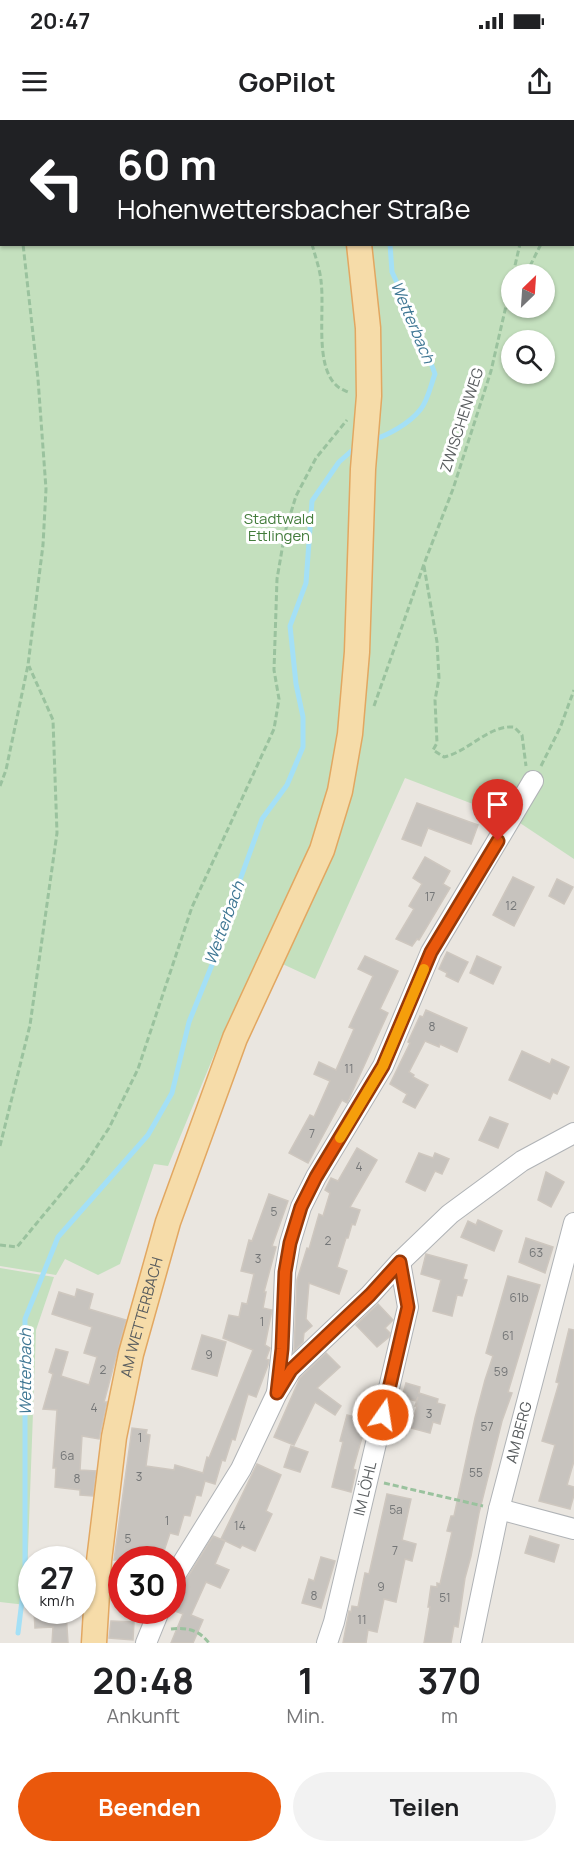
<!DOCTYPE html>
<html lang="de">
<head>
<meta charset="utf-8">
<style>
	body { margin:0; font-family:Manrope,sans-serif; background:#f2f2f2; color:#202124; height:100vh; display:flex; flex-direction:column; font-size:22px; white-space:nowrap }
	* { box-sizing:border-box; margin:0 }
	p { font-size:20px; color:#757577 }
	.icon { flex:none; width:33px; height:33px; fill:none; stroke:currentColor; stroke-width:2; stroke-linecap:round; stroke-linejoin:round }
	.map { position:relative; height:1523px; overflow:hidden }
	.details { display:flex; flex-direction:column; background:#fff; flex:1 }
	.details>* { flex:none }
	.guide { position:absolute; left:0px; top:0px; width:574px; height:126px; box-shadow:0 2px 4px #0004; background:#202124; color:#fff; overflow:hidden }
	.needle { width:39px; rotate:25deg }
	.fabs { position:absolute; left:501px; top:144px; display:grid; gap:12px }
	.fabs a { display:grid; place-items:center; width:54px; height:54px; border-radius:50%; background:#fff; box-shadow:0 2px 4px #0004; font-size:30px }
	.speed { position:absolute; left:18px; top:1426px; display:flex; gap:12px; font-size:30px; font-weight:700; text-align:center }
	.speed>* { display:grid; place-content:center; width:78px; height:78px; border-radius:50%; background:#fff; box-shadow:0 2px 4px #0004; line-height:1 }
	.speed small { font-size:15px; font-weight:400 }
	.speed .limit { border:9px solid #d22; background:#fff; color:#111 }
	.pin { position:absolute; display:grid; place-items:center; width:51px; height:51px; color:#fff; margin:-62px -26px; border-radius:50% 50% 50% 0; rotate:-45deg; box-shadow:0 0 6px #0007 }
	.pin .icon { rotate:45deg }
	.me { position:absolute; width:66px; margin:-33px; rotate:13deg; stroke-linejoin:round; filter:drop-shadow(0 0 4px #0008) }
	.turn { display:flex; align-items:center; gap:21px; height:126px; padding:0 18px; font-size:27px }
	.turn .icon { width:78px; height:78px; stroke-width:2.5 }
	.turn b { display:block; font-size:42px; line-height:51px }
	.eta { display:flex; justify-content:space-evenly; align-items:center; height:102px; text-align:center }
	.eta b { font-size:36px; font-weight:700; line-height:42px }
	.cta { display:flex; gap:12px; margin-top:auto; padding:12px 18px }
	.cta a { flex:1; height:69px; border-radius:36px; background:#ea580c; color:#fff; font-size:24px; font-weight:700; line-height:69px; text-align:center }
	.cta a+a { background:#f2f2f2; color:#202124 }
	.status { display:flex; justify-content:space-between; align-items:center; height:42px; padding:0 30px; background:#fff; direction:ltr }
	.status svg { height:16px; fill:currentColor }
	header { display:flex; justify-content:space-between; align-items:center; height:78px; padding:0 18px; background:#fff; font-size:27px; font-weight:700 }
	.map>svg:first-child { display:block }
</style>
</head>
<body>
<div class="status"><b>20:47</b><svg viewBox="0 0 49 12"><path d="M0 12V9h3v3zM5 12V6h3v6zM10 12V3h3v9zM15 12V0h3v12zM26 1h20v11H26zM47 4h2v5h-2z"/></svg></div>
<header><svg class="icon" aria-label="menu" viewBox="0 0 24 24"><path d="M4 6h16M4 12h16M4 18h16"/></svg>GoPilot<svg class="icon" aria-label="share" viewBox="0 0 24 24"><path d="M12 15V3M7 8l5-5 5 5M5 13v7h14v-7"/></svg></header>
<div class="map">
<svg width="574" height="1523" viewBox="0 0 574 1523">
	<rect width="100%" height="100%" fill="#eae6e0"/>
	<g fill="#c4e0be" fill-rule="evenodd">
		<path d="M0 0H574V739L517 701 405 658 315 859 263 835 229 899 168 1046 154 1044 120 1144 98 1155 65 1139 56 1155 0 1146ZM2 2H573V124H2ZM512 154H544V188H512ZM512 220H544V254H512Z"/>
		<path d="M0 1148 54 1157 36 1210 26 1485 0 1482Z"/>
	</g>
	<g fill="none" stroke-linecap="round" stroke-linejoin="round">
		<g stroke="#a4e0f6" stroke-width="5">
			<path d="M389 2V0"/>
			<path d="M372 320C387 316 410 303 420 290 428 281 431 264 435 254L416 203 392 152 390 124"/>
			<path d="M18 1513 25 1456V1199L58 1117 148 1015 172 973 189 902 220 825 240 760 262 699 287 665 303 627V597L296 564 290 506 306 463 312 381 339 342 357 326"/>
		</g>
	</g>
	<g fill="#c7c3be" stroke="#cec7bf" stroke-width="1.5">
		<path d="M417 683 478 705 471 724 428 708 421 726 402 719Z"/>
		<path d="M425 737 450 751 443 764 450 768 419 820 417 819 412 826 396 819 414 789 409 786 422 764 413 758Z"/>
		<path d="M513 757 534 767 514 806 493 795Z"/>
		<path d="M557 759 573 767 564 784 549 776Z"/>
		<path d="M447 832 468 842 458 862 446 856 447 853 439 849Z"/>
		<path d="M365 836 398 851 380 889 388 893 348 981 347 983 342 980 308 1043 289 1033 310 995 314 997 330 961 314 954 319 942 336 950 354 909 349 907 373 856 358 849Z"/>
		<path d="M477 836 501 847 493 864 470 853Z"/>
		<path d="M426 890 467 908 457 932 440 924 439 927 425 921 409 952 414 955 413 957 428 965 415 988 403 982 407 974 390 964 410 923 408 922 420 896 423 897Z"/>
		<path d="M522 931 550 944 552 939 569 947 557 974 553 972 550 979 509 960Z"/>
		<path d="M490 997 508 1004 498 1028 479 1020Z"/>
		<path d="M357 1028 377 1040 350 1087 360 1090 355 1105 352 1104 348 1118H346L337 1147 347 1151 339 1174 309 1163 306 1199 312 1206 304 1213 303 1222 294 1231 297 1160 307 1128 309 1129 319 1094 323 1096 330 1073 325 1070 331 1058 338 1061Z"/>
		<path d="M419 1033 433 1038 435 1033 449 1039 442 1054 435 1051 425 1071 406 1062Z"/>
		<path d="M546 1052 564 1062 551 1087 538 1080Z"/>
		<path d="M269 1074 288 1081 272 1126 276 1127 264 1172H266L263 1188 272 1190 265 1225 270 1228 266 1239 269 1240 268 1245 256 1277 248 1274 235 1320 232 1319 225 1341 222 1340 215 1364 205 1361 201 1376 196 1375 190 1396 184 1395 178 1415 170 1413 162 1437 145 1432 144 1440H114L132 1308 147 1310 146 1314 150 1315 146 1346 174 1350 175 1345 203 1353 207 1337 209 1338 253 1230 223 1218 229 1195 239 1197 242 1183 247 1184 254 1154 241 1151 249 1120 252 1121Z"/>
		<path d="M478 1100 502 1111 494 1131 461 1117 468 1101 476 1105Z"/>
		<path d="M526 1118 553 1127 545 1153 519 1142Z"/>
		<path d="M426 1134 467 1145 463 1159 467 1160 462 1176 457 1175 452 1196 433 1191 441 1160 421 1154Z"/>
		<path d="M508 1156 540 1165 508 1272 512 1273 502 1301 479 1393 471 1436 465 1458 458 1507 454 1506 451 1523H424L430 1487H428L431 1466 437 1467V1463L440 1464 452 1412 447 1411 451 1396H454L475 1298 485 1260 493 1236 486 1233Z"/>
		<path d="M77 1169 93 1174 89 1189 126 1200 104 1282H107L99 1319 82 1316 80 1350 96 1351 93 1376 80 1375V1370L55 1367 56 1348H53L57 1290 43 1289 53 1254 49 1252 56 1229 68 1232 61 1256 89 1265 97 1237 84 1233 92 1207 52 1194 59 1172 75 1177Z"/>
		<path d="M378 1184 393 1200 385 1208 390 1213 389 1217 377 1227 356 1205Z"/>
		<path d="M569 1209 574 1210V1341L567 1365 574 1367V1375L570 1389 539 1381 555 1325 542 1321 559 1263 556 1262Z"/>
		<path d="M202 1215 226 1222 217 1256 192 1249Z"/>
		<path d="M326 1233 340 1247 317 1268 341 1286 335 1295 315 1282 294 1325 274 1317 300 1258Z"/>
		<path d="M406 1263 420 1267 419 1273 438 1279 437 1283 445 1285 440 1304 433 1302 430 1313 411 1308 417 1286H415L418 1277 416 1281 402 1277Z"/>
		<path d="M347 1295 367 1300 353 1349 356 1350 351 1372 332 1367 343 1322 340 1321Z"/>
		<path d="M291 1326 308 1332 300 1352 284 1347Z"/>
		<path d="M257 1344 281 1355 266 1391 272 1394 255 1431 242 1425 240 1428 221 1419Z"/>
		<path d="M387 1374 411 1379 402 1420 416 1424 412 1441 405 1439 396 1482 384 1479 377 1512 368 1510 366 1523H343L349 1491 351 1492 352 1486 358 1487 365 1453 369 1454Z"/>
		<path d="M213 1416 225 1421 215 1444 229 1450 220 1468 206 1462 191 1495 203 1500 193 1523H171L183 1494 172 1490V1486L181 1468Z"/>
		<path d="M530 1416 559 1425 554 1442 525 1433Z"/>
		<path d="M321 1437 335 1441 321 1488 302 1483 309 1459 314 1461Z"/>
		<path d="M34 1491H66L68 1523H52L53 1507 35 1508Z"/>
		<path d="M111 1501 134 1502 133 1520 109 1518Z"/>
	</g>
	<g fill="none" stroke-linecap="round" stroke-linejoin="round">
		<g stroke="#b0b3b6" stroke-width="22">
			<g id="minor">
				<path d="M277 1273 282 1229 285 1152 290 1123 301 1087 316 1057 383 946 431 832 533 661"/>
				<path d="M499 1389 574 1409"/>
				<path d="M172 1460 241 1349 277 1273 291 1250 370 1175 400 1142 450 1094 522 1041 574 1013"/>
				<path d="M146 1523 159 1491"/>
				<path id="s1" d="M327 1523 334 1502 408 1187 400 1142"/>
				<path id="s2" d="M471 1523 499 1389 574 1103"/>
			</g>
		</g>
		<g stroke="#e2a761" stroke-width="27">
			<g id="major">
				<path d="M354 2V0"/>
				<path id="s3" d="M94 1523 99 1441 114 1317 131 1234 168 1102 235 918 322 730 340 671 350 614 357 532 363 349 369 276 368 208 359 124"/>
			</g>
		</g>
		<g stroke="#9ac29e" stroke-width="3" stroke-dasharray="6 3" stroke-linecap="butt">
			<path d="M15 0V2"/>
			<path d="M287 0 288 2"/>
			<path d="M546 2 547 0"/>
			<path d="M573 63 574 62"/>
			<path d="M312 124C315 136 320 149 321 161 325 191 314 246 337 266 340 269 346 271 350 273"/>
			<path d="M513 154 520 124"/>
			<path d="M526 154 541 124"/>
			<path d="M424 446 437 522 439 558 435 580 437 623 433 630 444 637C468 632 488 605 514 607L522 615 526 646"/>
			<path d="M374 586 424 444 453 369 491 251 512 160"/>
			<path d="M541 646 560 608 574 570"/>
			<path d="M0 666 6 650 28 545 43 425 46 369 38 259 23 124"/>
			<path d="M0 1026 30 905 57 713 53 600 29 546"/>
			<path d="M0 1125 17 1127 84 1046 109 1008 138 949 192 787 274 609 279 579 274 550 277 459 285 412 296 376 316 338 347 300"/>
			<path d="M384 1363 483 1386"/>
			<path d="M171 1509C187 1507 199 1510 209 1523"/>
		</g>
		<use href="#minor" stroke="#fff" stroke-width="20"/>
		<use href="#major" stroke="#f6dca9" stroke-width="24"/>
	</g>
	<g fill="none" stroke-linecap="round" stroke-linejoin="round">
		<g stroke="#983908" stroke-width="15">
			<path id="route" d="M383 1295 408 1187 400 1142 370 1175 291 1250 277 1273 282 1229 285 1152 290 1123 301 1087 316 1057 383 946 431 832 498 721"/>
		</g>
		<use href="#route" stroke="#ea580c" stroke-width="10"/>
		<path stroke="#f59e0b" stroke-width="10" d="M340 1018 383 946 424 849"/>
	</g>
	<g text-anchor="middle" stroke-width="6" stroke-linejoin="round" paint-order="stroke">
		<g font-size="12" fill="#747677">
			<text x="430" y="781">17</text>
			<text x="511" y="790">12</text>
			<text x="432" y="911">8</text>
			<text x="349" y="953">11</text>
			<text x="312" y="1018">7</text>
			<text x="359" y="1051">4</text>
			<text x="274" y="1096">5</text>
			<text x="328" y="1125">2</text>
			<text x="536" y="1137">63</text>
			<text x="258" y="1143">3</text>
			<text x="519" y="1182">61b</text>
			<text x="262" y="1206">1</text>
			<text x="508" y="1220">61</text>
			<text x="209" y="1239">9</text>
			<text x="103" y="1254">2</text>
			<text x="501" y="1256">59</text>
			<text x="94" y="1292">4</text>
			<text x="429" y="1298">3</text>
			<text x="487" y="1311">57</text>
			<text x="140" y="1322">1</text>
			<text x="67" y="1340">6a</text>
			<text x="476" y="1357">55</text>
			<text x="139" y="1361">3</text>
			<text x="77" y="1363">8</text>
			<text x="396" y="1394">5a</text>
			<text x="167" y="1405">1</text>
			<text x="240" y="1410">14</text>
			<text x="128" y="1423">5</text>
			<text x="395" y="1435">7</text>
			<text x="381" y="1471">9</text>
			<text x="314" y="1480">8</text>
			<text x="445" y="1482">51</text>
			<text x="362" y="1504">11</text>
		</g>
		<g font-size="15" fill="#595d5f" stroke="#fff">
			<text transform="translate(462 300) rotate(-72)" y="5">ZWISCHENWEG</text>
			<text dy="5" stroke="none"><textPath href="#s3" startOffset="330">AM WETTERBACH</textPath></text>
			<text dy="5" stroke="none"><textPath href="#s2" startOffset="216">AM BERG</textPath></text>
			<text dy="5" stroke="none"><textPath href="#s1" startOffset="159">IM LÖHL</textPath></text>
		</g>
		<g font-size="15" fill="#437c3b" stroke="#fff">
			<text x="279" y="404">Stadtwald<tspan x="279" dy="17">Ettlingen</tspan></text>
		</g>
		<g font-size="16" font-style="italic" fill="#3f7794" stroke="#fff">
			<text transform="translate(413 202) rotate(67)" y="6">Wetterbach</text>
			<text transform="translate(224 803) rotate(-70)" y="6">Wetterbach</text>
			<text transform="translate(25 1252) rotate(-90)" y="6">Wetterbach</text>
		</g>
	</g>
</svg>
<div class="fabs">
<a><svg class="needle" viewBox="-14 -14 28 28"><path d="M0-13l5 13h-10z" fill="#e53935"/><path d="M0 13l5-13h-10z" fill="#757577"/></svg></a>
<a><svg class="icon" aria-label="search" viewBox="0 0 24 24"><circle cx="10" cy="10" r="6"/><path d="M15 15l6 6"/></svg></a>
</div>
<div class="speed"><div>27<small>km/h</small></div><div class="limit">30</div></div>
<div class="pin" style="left:498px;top:721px;background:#d93025"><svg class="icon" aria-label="arrive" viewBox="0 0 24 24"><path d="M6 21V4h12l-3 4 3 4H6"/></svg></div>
<svg class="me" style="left:383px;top:1295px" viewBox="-20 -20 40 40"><circle r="17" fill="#ea580c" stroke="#fff" stroke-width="3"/><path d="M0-11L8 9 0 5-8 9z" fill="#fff"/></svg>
<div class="guide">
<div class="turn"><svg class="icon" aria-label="left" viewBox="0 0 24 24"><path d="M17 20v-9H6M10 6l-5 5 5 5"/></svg><div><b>60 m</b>Hohenwettersbacher Straße</div></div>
</div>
</div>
<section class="details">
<div class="eta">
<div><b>20:48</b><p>Ankunft</p></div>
<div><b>1</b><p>Min.</p></div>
<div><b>370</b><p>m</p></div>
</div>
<div class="cta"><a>Beenden</a><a>Teilen</a></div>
</section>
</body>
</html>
